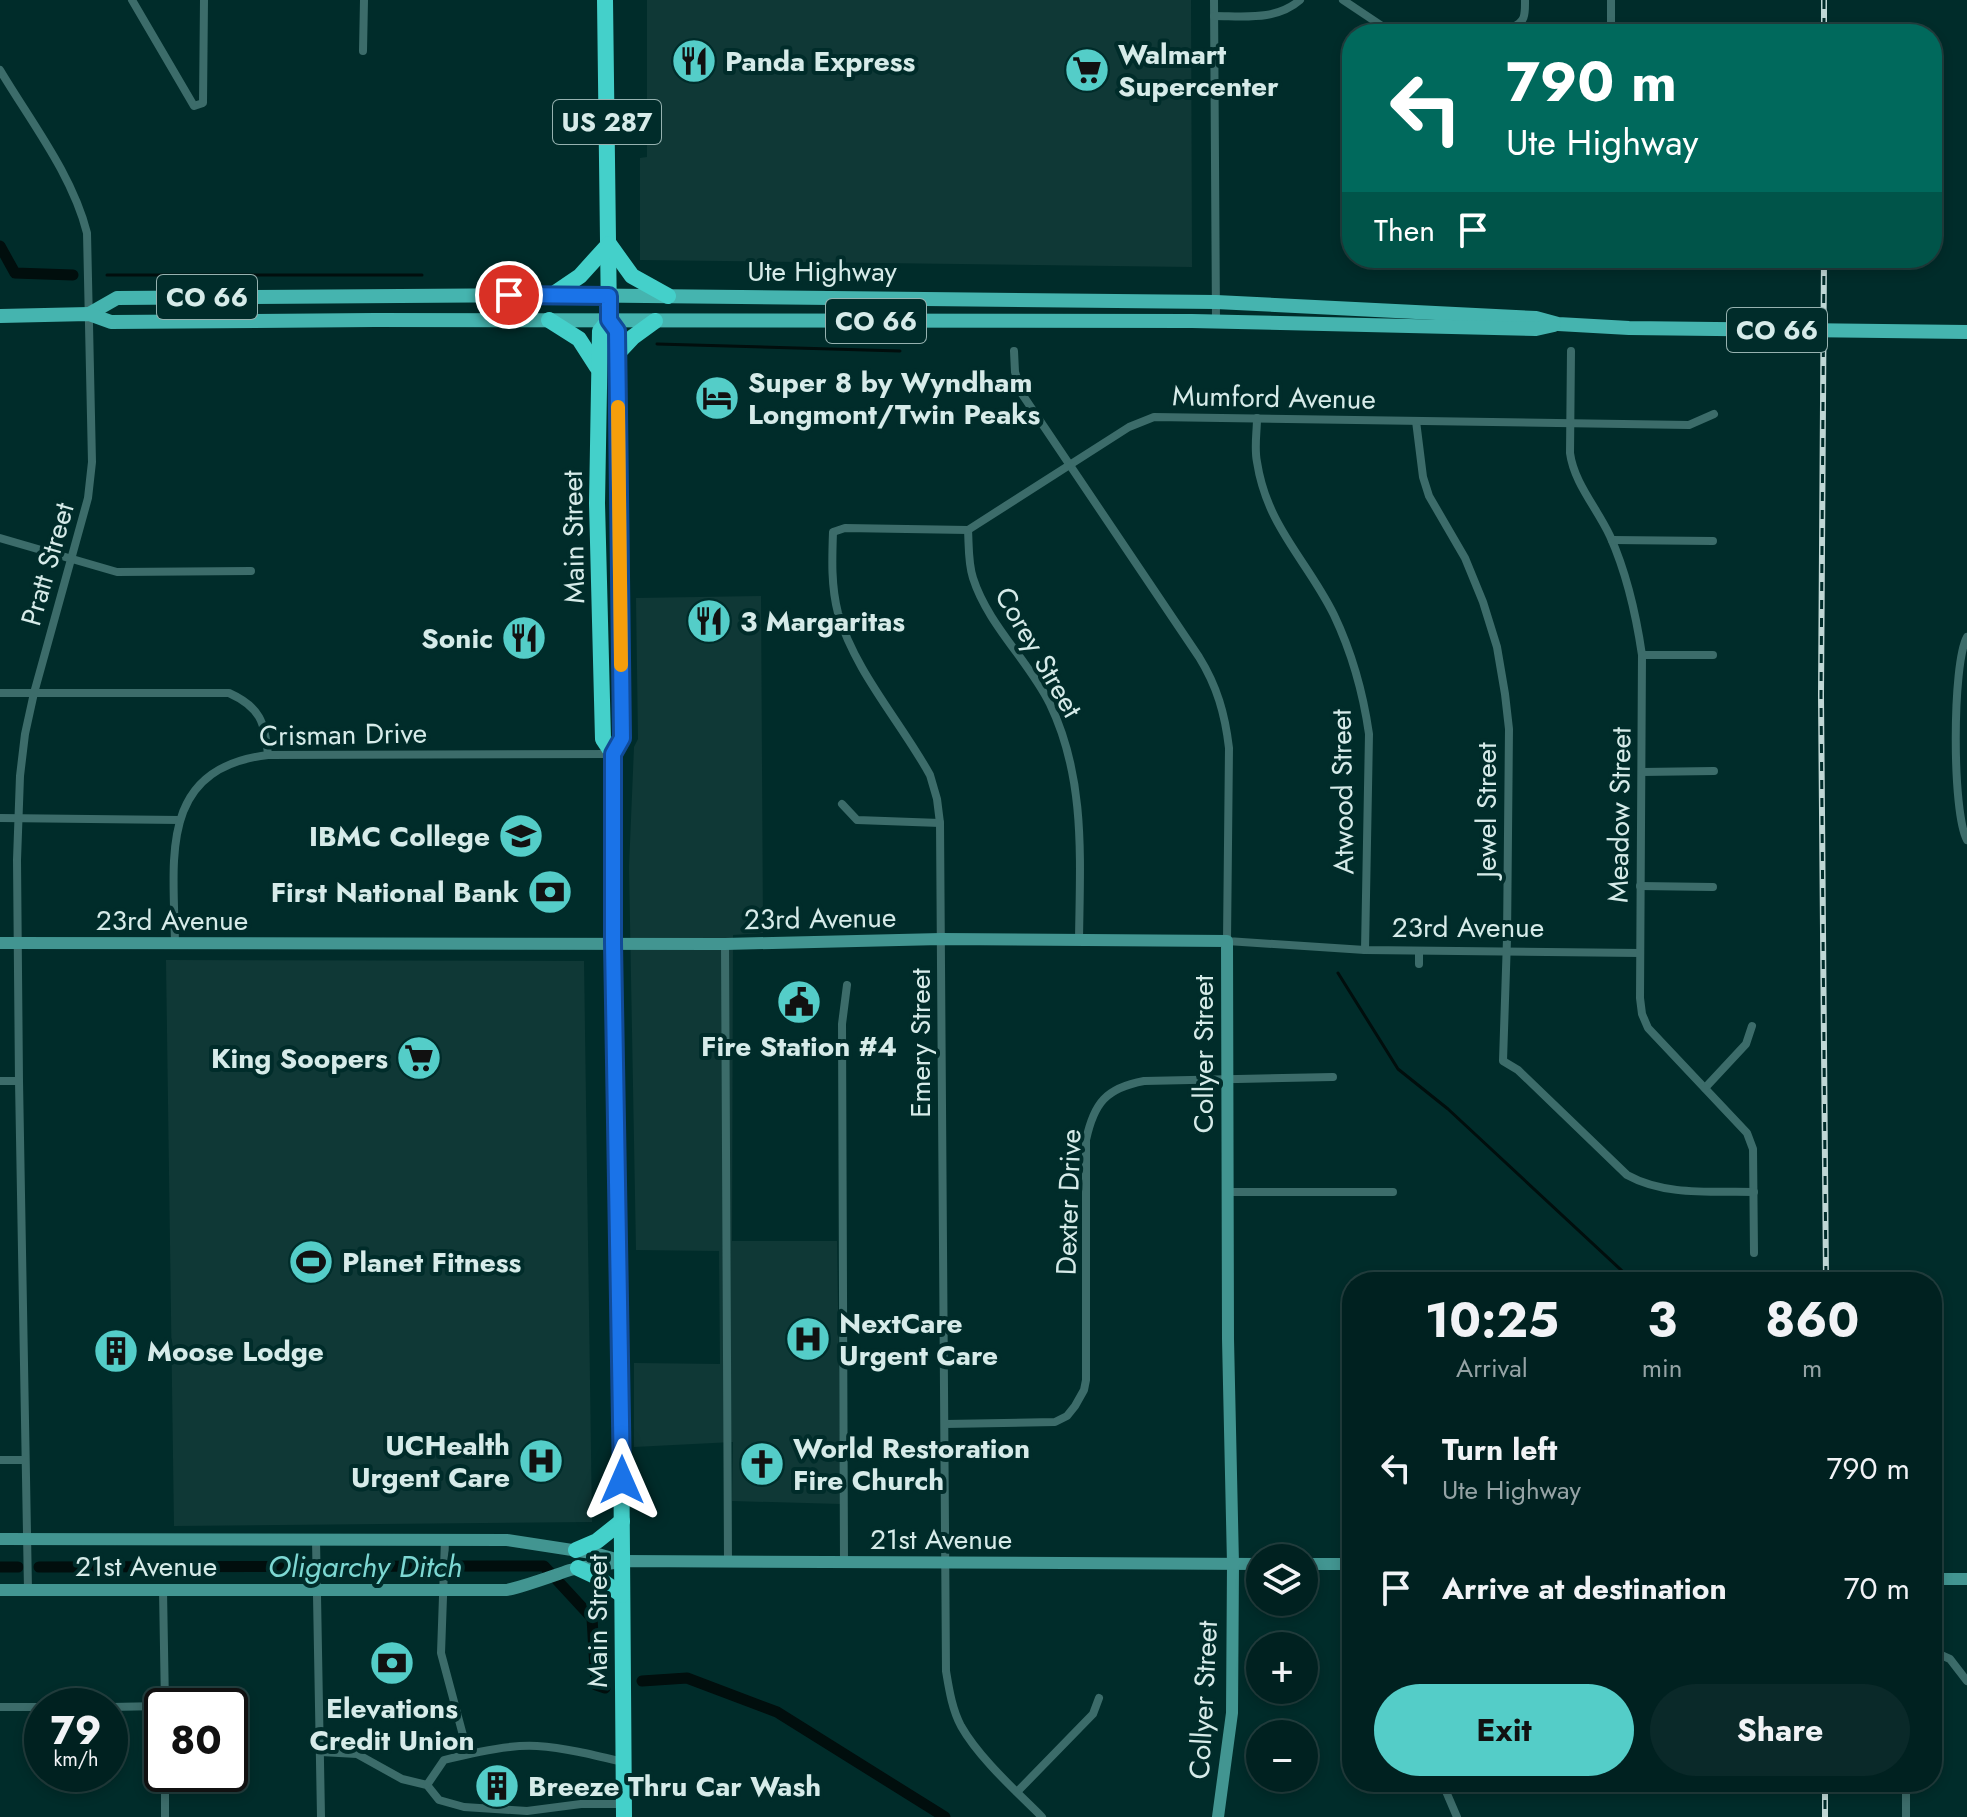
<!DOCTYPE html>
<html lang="en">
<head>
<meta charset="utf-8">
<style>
	body { margin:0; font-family:Jost,sans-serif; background:#0a2929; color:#f1f3f6; height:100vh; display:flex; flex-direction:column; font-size:30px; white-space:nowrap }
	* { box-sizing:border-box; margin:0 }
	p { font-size:26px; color:#95a3a5 }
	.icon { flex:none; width:44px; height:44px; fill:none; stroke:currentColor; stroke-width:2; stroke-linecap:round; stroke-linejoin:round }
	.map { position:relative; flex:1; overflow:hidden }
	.side { position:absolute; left:1342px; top:1272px; width:600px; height:520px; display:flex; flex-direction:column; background:#002120; border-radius:32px; box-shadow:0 4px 12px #0003,0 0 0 2px #223e3e }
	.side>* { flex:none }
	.banner { position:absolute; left:1342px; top:24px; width:600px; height:244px; border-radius:32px; box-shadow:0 4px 12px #0003,0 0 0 2px #223e3e; background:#00695c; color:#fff; overflow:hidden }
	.tools { position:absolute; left:1246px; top:1544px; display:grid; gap:16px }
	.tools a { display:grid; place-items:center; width:72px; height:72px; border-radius:50%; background:#002120; box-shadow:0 4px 12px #0003,0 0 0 2px #223e3e; font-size:40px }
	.speed { position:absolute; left:24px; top:1688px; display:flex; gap:16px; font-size:40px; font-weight:700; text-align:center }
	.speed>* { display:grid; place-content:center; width:104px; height:104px; border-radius:50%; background:#002120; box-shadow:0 4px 12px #0003,0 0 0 2px #223e3e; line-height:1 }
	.speed small { font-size:20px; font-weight:400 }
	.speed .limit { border:4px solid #111; border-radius:12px; background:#fff; color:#111 }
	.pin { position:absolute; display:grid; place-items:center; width:68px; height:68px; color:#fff; margin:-34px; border:4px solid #fff; border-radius:50%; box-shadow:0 2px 8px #0007 }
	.me { position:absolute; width:88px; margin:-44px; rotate:0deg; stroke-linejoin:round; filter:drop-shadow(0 0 6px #0008) }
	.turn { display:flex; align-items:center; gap:28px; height:168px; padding:0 32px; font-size:36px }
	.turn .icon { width:104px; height:104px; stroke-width:2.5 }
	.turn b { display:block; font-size:56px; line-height:68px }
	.then { display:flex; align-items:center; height:76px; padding:0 32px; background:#0003; gap:16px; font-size:30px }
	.eta { display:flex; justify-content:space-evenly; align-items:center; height:136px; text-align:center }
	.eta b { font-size:48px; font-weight:700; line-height:56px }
	.button { display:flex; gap:16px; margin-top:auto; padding:16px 32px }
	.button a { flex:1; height:92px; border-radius:48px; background:#54cdc8; color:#111; font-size:32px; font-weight:700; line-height:92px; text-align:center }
	.button a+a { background:#0a2929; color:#f1f3f6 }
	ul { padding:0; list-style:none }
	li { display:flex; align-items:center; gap:24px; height:120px; padding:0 32px }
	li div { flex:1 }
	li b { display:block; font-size:30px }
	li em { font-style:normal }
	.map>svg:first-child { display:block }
</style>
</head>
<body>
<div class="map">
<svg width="1967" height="1817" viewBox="0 0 1967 1817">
	<rect width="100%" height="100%" fill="#002c2a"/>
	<g fill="#0f3836">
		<path d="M647 0H1191L1192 267 640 260V158L647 157Z"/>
		<path d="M761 596 763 933 733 935 732 1241H837L841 1504 732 1501 733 1442 634 1447V1363L720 1364 719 1251 636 1250 629 867 634 747 638 739 636 598Z"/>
		<path d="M166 960 584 961 592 1522 174 1526Z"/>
	</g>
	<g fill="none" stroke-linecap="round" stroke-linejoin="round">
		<g stroke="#010e0d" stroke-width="3">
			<path d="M107 275H422"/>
			<path d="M657 344 900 351"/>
			<path d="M1338 973 1398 1069 1448 1109 1634 1282"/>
		</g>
		<g stroke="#010e0d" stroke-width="11">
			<path d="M0 246 15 273 73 275"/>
			<path d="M0 1567H18"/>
			<path d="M39 1567 544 1566 592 1618 596 1685 605 1688"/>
			<path d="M642 1681 687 1678 777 1712 945 1817"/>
		</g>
		<g stroke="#3c6c6a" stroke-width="8">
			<path d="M132 0 194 106 203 103 204 0"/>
			<path d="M1214 0 1216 322"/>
			<path d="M1343 0 1385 28 1512 27C1526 22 1525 14 1525 0"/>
			<path d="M1214 16C1244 16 1276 21 1300 0"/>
			<path d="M1611 34V0"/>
			<path d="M363 51 364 0"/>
			<path d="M0 70C31 122 72 174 87 233L92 462 88 498 34 693 25 734 20 776 17 860 19 1081 28 1590"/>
			<path d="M1014 351 1015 372 1022 394 1199 657C1217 686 1225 714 1229 748L1227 941 1365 950 1640 953"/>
			<path d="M1571 351 1570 453C1574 483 1597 508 1610 536 1627 574 1636 614 1642 655L1640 998 1642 1014 1648 1028 1747 1133 1753 1149 1754 1253"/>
			<path d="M1257 418C1257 432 1254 448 1257 462 1267 527 1307 560 1334 615 1352 653 1363 692 1369 734L1365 950"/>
			<path d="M1416 421 1423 477 1429 496 1465 558 1483 602 1497 647 1505 694 1509 729 1507 939 1503 1061 1518 1070 1627 1175C1665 1196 1711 1191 1754 1192"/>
			<path d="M968 530C969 546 968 563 973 578 988 625 1029 661 1050 704 1086 779 1080 859 1079 940"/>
			<path d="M0 538 117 572 251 571"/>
			<path d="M1612 540 1713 541"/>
			<path d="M1967 637C1952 664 1952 813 1967 840"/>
			<path d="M1642 655H1713"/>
			<path d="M0 693H229C260 707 265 722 268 755"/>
			<path d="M1642 772 1714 771"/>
			<path d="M842 804 857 820 940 823"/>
			<path d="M0 818 180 820"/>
			<path d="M1640 886 1713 887"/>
			<path d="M725 944 728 1562"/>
			<path d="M175 945C174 860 157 768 268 755L613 754"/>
			<path d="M1419 951V964"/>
			<path d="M0 1081H19"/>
			<path d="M1705 1088 1746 1044 1752 1026"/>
			<path d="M1228 1192H1393"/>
			<path d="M1497 1282 1500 1277"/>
			<path d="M945 1424 1055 1422 1067 1416 1075 1406 1084 1390 1086 1380V1140C1094 1103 1106 1088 1144 1081L1333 1077"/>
			<path d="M0 1460H25"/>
			<path d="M316 1540 321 1817"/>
			<path d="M445 1540 441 1653 468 1754"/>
			<path d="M844 1562 842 1024 847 985"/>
			<path d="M163 1590 165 1706"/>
			<path d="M1932 1651 1950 1659 1967 1681"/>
			<path d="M0 1707H42"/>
			<path d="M110 1707 162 1706"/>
			<path d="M321 1752 357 1754 402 1779 427 1785 439 1800 464 1807 527 1811 581 1804H623"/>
			<path d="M1442 1782 1457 1817"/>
			<path d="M427 1785 444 1760C471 1753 509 1744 537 1746 566 1748 594 1755 623 1762"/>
			<path d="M1017 1792 1093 1714 1099 1698"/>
			<path d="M165 1817V1774"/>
			<path d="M1042 1817C1016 1791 979 1758 961 1726 952 1709 949 1689 946 1671L940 823 937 799 930 775C901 722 855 672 838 613 831 586 832 559 833 532L845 528 968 530 1129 427 1154 417 1689 425 1714 414"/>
			<path d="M1906 1817V1782"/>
		</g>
		<g stroke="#429591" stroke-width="12">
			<path d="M0 943 725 944 941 939 1227 941 1228 1339 1233 1564 1232 1713 1218 1817"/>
			<path d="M0 1539 507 1540 598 1554 623 1561"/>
			<path d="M1304 1564H1352"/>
			<path d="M1932 1579H1967"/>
			<path d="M0 1590H507C529 1585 549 1577 570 1570 587 1565 605 1566 623 1561L1260 1564"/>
		</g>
		<g stroke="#45b4af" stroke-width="14">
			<path d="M89 314 117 298 552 295 1216 302 1536 318 1558 324 1629 328 1967 332"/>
			<path d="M0 316 89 314 111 322 375 320 1192 321 1536 329 1554 325"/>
		</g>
		<g stroke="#44d0ca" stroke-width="16">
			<path d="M605 0 609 320 617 331 622 738 613 754V943L620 1292 624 1817"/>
			<path d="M609 244 632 276 668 296"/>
			<path d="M552 295 580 276 609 244"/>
			<path d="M549 320 579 339 597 367"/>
			<path d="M609 320 600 331 597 503 603 739 613 754"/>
			<path d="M617 354 633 337 655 321"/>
			<path d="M576 1550 597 1541 622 1521"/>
			<path d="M578 1568 595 1576 622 1595"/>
		</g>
		<g stroke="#bfd7d5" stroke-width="6">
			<g id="rail">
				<path d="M1824 0V34"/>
				<path d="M1824 258 1821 696 1826 1282"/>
				<path d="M1825 1782V1817"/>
			</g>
		</g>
		<use href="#rail" stroke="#002c2a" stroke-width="3" stroke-dasharray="9" stroke-linecap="butt"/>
	</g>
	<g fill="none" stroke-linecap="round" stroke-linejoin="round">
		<g stroke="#114b97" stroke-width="20">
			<path id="route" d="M509 295 609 296V320L617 331 622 738 613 754V943L622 1480"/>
		</g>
		<use href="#route" stroke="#1a73e8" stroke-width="14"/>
		<path stroke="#f59e0b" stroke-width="14" d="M618 407 621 665"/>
	</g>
	<defs>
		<g id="restaurant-disc" transform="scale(2.3)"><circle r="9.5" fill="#54cdc8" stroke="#002c2a"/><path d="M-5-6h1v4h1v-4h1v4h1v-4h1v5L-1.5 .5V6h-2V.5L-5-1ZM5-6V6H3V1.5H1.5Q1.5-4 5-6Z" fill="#111"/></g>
		<g id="supermarket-disc" transform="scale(2.3)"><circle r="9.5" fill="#54cdc8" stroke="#002c2a"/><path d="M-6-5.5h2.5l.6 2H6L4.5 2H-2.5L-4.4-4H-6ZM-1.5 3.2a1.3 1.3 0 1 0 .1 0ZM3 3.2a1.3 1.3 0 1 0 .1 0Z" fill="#111"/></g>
		<g id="hotel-disc" transform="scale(2.3)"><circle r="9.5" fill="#54cdc8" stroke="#002c2a"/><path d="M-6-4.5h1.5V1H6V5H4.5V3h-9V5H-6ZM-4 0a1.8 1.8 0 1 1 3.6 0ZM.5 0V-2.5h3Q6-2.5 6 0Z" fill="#111"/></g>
		<g id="university-disc" transform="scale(2.3)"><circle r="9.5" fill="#54cdc8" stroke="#002c2a"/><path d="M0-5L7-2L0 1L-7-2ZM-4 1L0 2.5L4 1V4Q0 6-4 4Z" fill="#111"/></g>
		<g id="bank-disc" transform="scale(2.3)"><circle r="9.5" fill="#54cdc8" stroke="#002c2a"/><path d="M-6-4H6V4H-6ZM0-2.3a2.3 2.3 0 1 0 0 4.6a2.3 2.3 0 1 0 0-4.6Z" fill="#111"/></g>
		<g id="civic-disc" transform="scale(2.3)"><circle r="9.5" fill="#54cdc8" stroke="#002c2a"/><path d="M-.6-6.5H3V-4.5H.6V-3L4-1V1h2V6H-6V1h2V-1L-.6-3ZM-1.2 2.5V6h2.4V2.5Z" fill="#111"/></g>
		<g id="stadium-disc" transform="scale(2.3)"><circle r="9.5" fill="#54cdc8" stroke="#002c2a"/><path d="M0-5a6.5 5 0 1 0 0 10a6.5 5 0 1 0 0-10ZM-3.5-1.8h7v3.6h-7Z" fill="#111"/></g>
		<g id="hospital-disc" transform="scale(2.3)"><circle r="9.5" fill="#54cdc8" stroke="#002c2a"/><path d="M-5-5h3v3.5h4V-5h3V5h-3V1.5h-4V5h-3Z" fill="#111"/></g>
		<g id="building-disc" transform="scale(2.3)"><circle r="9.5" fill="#54cdc8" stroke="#002c2a"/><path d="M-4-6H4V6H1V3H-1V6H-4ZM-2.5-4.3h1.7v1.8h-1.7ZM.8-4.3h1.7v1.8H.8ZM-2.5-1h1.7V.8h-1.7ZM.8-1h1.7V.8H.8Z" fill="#111"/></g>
		<g id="church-disc" transform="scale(2.3)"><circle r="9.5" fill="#54cdc8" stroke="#002c2a"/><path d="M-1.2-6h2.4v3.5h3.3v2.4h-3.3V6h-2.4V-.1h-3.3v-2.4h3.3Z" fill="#111"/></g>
	</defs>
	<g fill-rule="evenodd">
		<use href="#restaurant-disc" x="694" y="61"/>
		<use href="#supermarket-disc" x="1087" y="70"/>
		<use href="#hotel-disc" x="717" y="398"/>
		<use href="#restaurant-disc" x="709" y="621"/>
		<use href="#restaurant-disc" x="524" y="638"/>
		<use href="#university-disc" x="521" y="836"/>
		<use href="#bank-disc" x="550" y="892"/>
		<use href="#civic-disc" x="799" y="1002"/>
		<use href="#supermarket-disc" x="419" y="1058"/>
		<use href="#stadium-disc" x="311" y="1262"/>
		<use href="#hospital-disc" x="808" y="1339"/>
		<use href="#building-disc" x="116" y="1351"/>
		<use href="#hospital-disc" x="541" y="1461"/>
		<use href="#church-disc" x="762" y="1464"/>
		<use href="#bank-disc" x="392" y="1663"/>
		<use href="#building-disc" x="497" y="1786"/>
	</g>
	<g text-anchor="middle" stroke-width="8" stroke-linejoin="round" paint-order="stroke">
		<g fill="#002c2a" stroke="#96b2b0" stroke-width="2">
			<rect x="553" y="100" width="108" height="44" rx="6"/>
			<rect x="157" y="275" width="100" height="44" rx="6"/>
			<rect x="826" y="299" width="100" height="44" rx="6"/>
			<rect x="1727" y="308" width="100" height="44" rx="6"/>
		</g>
		<g font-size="26" font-weight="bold" fill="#d6ebe9">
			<text x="607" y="131">US 287</text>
			<text x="207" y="306">CO 66</text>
			<text x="876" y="330">CO 66</text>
			<text x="1777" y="339">CO 66</text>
		</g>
		<g font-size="28" font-weight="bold" fill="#d6ebe9" stroke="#002c2a" text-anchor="start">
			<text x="1118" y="64">Walmart<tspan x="1118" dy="32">Supercenter</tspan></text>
			<text x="725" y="71">Panda Express</text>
			<text x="748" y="392">Super 8 by Wyndham<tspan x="748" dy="32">Longmont/Twin Peaks</tspan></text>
			<text x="740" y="631">3 Margaritas</text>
			<text x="493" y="648" text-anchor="end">Sonic</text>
			<text x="490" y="846" text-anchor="end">IBMC College</text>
			<text x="519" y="902" text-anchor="end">First National Bank</text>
			<text x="799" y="1056" text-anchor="middle">Fire Station #4</text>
			<text x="388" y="1068" text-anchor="end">King Soopers</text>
			<text x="342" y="1272">Planet Fitness</text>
			<text x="839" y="1333">NextCare<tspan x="839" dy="32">Urgent Care</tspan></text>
			<text x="147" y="1361">Moose Lodge</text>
			<text x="510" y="1455" text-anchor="end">UCHealth<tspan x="510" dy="32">Urgent Care</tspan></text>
			<text x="793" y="1458">World Restoration<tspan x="793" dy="32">Fire Church</tspan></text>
			<text x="392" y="1718" text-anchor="middle">Elevations<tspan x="392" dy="32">Credit Union</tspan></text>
			<text x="528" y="1796">Breeze Thru Car Wash</text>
		</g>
		<g font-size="28" fill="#d6ebe9" stroke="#002c2a">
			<text x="822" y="281">Ute Highway</text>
			<text transform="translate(1274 397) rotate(1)" y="10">Mumford Avenue</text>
			<text transform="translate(573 537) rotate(-91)" y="10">Main Street</text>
			<text transform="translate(47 564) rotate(-74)" y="10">Pratt Street</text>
			<text transform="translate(1039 652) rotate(60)" y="10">Corey Street</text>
			<text transform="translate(343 734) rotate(-1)" y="10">Crisman Drive</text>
			<text transform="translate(1342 792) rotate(-91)" y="10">Atwood Street</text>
			<text transform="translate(1486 810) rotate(-90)" y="10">Jewel Street</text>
			<text transform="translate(1619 815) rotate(-89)" y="10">Meadow Street</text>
			<text transform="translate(820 918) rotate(-1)" y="10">23rd Avenue</text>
			<text x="172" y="930">23rd Avenue</text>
			<text x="1468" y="937">23rd Avenue</text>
			<text transform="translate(920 1043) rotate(-90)" y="10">Emery Street</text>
			<text transform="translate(1203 1054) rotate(-90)" y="10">Collyer Street</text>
			<text transform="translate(1068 1202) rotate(-88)" y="10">Dexter Drive</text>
			<text x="941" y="1549">21st Avenue</text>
			<text x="146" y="1576">21st Avenue</text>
			<text transform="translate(597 1621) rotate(-90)" y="10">Main Street</text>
			<text transform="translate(1203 1700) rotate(-87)" y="10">Collyer Street</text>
		</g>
		<g font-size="30" font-style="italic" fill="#7dd8d3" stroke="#002c2a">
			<text x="365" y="1577">Oligarchy Ditch</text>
		</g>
	</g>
</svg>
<div class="tools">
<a><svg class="icon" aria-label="layers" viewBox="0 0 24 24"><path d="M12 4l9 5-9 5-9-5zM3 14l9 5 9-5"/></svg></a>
<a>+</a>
<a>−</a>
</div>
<div class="speed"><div>79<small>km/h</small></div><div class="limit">80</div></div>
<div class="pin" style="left:509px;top:295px;background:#d93025"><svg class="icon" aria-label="arrive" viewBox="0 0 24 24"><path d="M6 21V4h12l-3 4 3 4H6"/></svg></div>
<svg class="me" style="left:622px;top:1480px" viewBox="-20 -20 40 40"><path d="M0-17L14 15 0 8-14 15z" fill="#1a73e8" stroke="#fff" stroke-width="4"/></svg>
<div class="banner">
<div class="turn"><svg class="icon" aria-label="left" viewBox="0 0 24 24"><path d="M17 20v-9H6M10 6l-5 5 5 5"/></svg><div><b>790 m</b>Ute Highway</div></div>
<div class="then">Then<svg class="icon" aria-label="arrive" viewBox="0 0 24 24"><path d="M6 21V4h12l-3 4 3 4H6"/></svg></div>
</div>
<section class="side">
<div class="eta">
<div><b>10:25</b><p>Arrival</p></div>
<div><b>3</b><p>min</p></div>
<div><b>860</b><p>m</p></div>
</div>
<ul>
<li><svg class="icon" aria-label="left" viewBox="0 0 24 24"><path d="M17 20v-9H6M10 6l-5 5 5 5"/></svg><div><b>Turn left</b><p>Ute Highway</p></div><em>790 m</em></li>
<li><svg class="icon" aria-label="arrive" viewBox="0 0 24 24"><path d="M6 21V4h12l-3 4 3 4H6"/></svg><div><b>Arrive at destination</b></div><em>70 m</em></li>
</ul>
<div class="button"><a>Exit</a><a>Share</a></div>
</section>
</div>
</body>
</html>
